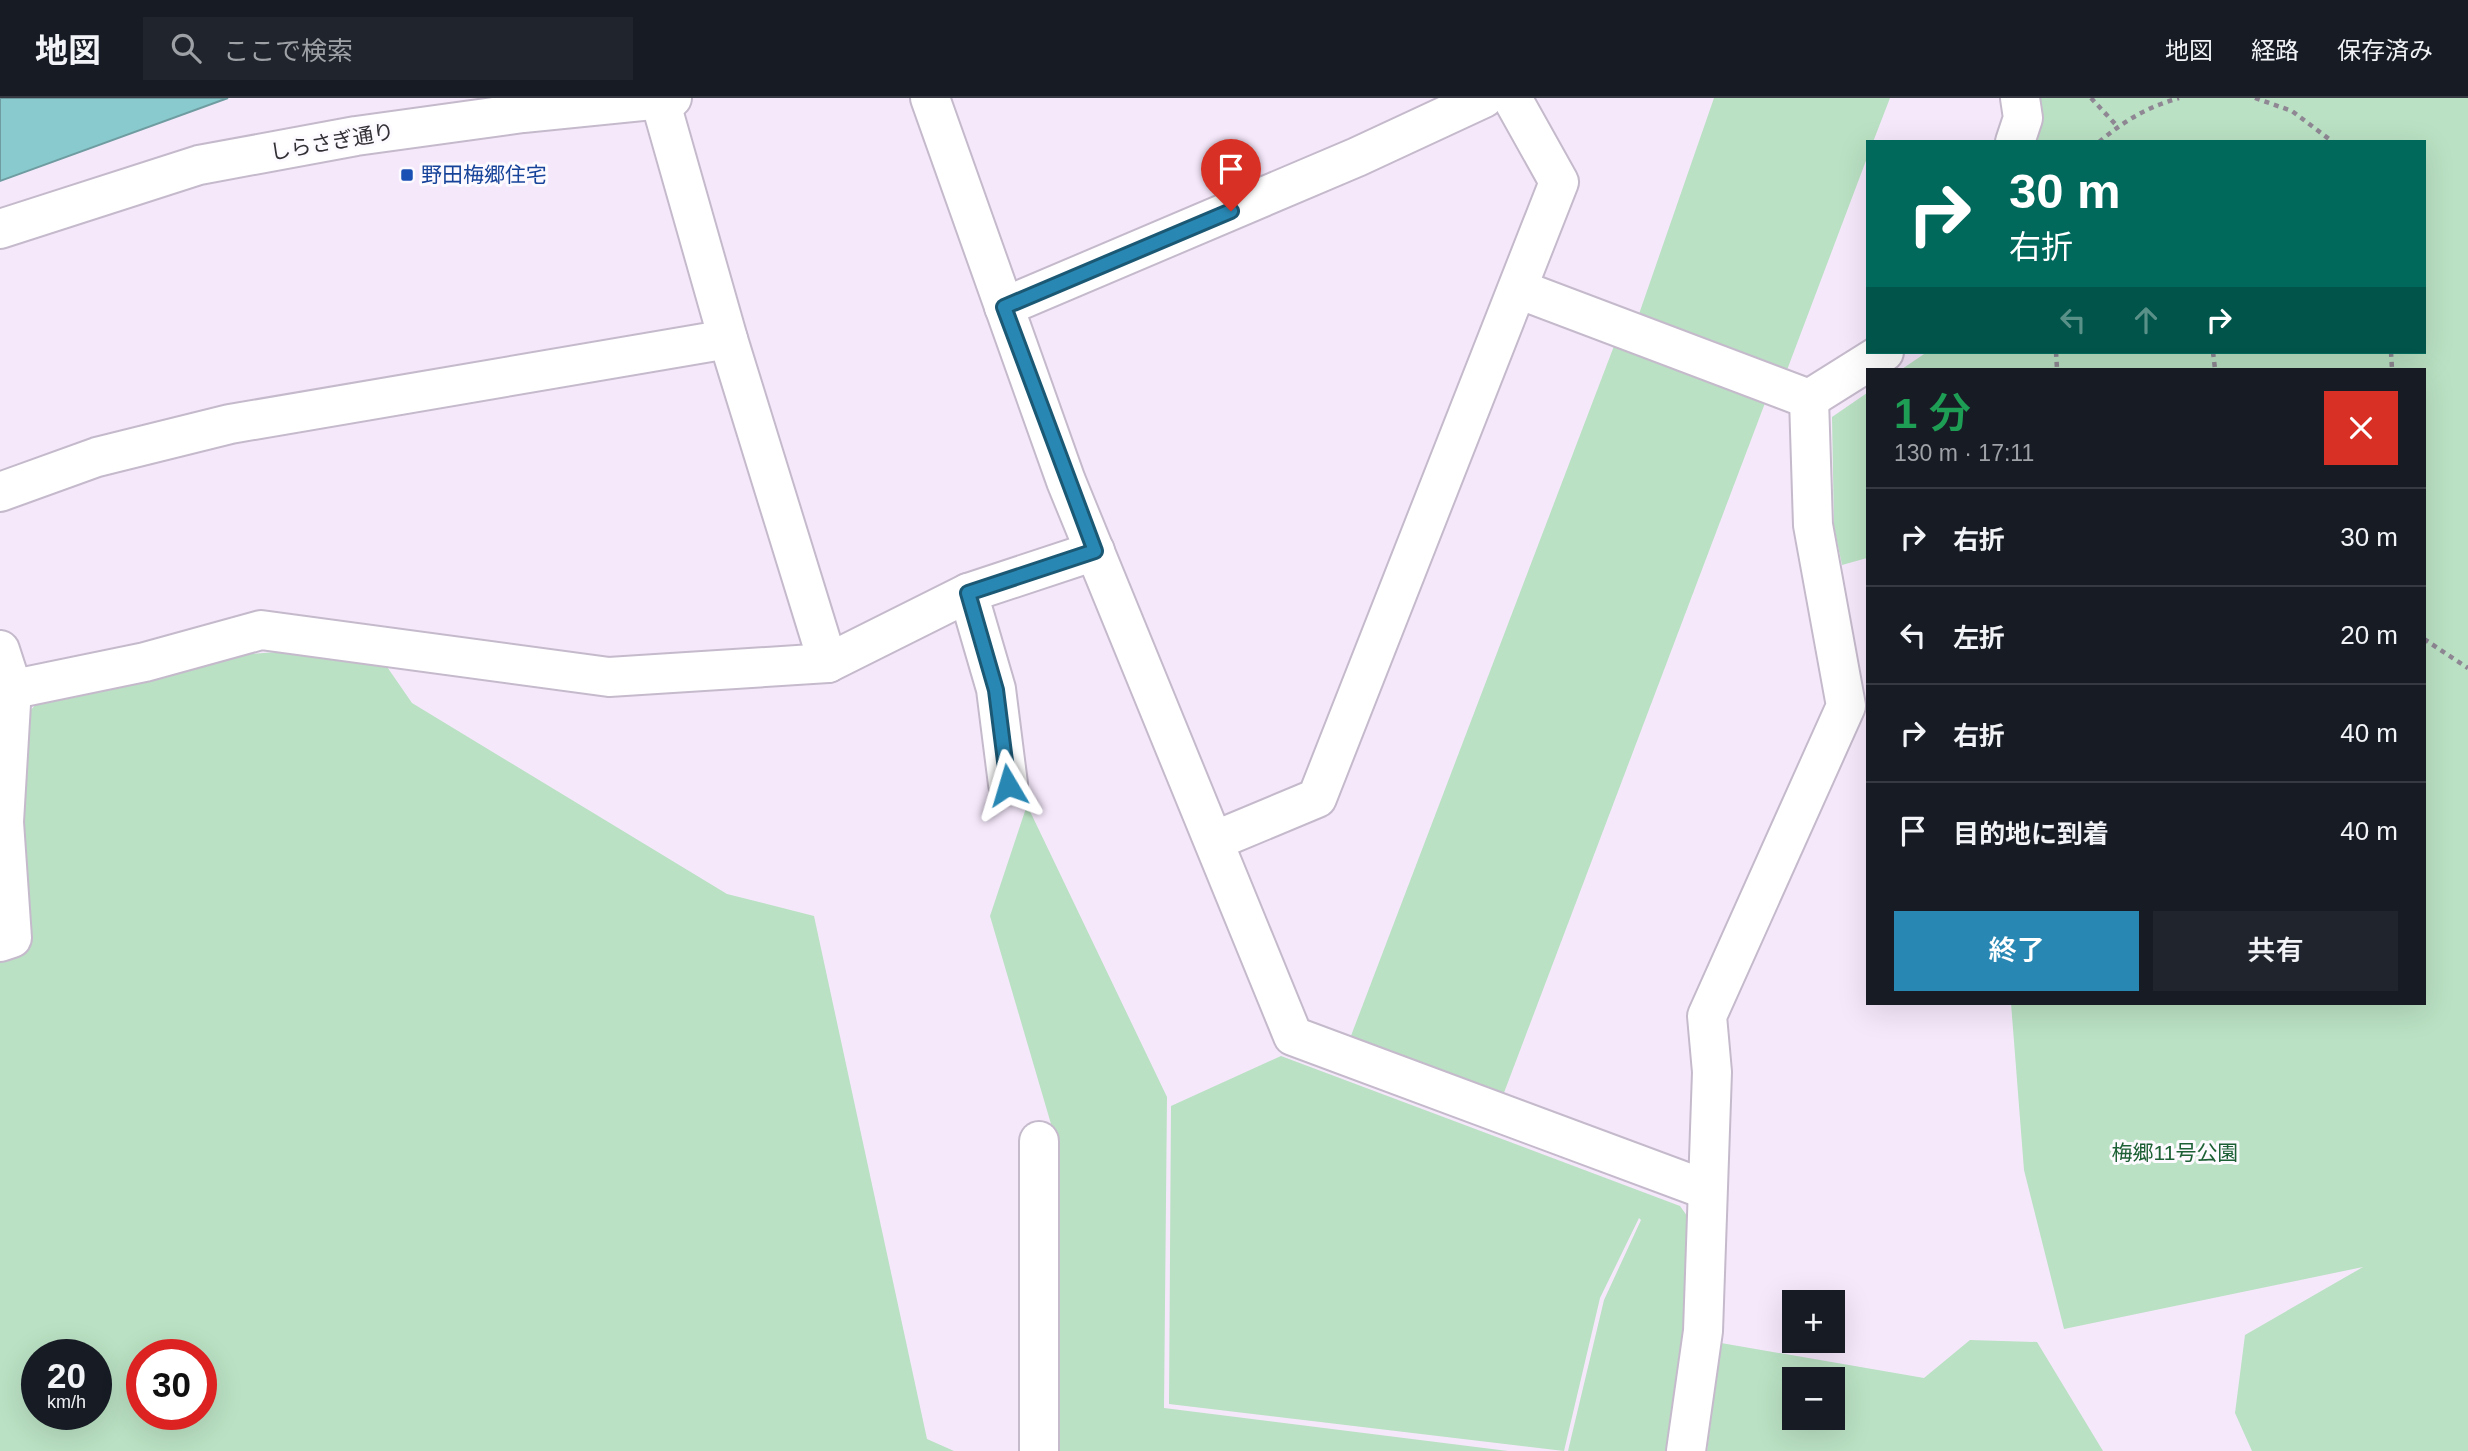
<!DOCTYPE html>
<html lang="ja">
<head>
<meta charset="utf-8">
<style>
	body { margin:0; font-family:Arial,"Noto Sans JP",sans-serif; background:#20242c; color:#f1f3f6; height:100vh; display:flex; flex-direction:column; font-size:26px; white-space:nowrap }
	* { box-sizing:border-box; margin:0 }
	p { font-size:23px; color:#9ea1a6 }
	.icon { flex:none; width:38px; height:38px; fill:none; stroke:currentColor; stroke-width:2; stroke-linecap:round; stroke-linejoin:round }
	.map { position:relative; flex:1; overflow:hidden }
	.drawer { position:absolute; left:1866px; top:270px; width:560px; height:637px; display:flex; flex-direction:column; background:#171b24; border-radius:0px; box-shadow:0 7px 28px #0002 }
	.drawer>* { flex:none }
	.top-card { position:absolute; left:1866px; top:42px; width:560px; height:214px; border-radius:0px; box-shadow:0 7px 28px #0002; background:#00695c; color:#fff; overflow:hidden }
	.buttons { position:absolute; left:1782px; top:1192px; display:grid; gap:14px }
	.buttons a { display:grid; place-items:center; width:63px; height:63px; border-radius:0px; background:#171b24; box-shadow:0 7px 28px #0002; font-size:35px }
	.speed { position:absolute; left:21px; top:1241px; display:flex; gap:14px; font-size:35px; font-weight:700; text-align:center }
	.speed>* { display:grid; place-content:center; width:91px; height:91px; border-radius:50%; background:#171b24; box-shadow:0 7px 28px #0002; line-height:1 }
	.speed small { font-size:18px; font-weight:400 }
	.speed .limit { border:10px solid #d22; background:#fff; color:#111 }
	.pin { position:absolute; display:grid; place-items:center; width:60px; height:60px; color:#fff; margin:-72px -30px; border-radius:50% 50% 50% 0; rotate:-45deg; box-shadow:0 0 7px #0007 }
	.pin .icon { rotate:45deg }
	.me { position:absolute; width:77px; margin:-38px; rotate:353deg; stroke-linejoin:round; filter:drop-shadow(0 0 5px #0008) }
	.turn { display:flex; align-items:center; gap:24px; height:147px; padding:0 28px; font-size:32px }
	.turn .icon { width:91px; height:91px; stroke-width:2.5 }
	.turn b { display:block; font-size:49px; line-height:60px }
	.lanes { display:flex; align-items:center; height:66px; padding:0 28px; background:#0003; justify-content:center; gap:35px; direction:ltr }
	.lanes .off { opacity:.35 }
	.round { display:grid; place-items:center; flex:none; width:74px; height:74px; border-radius:0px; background:#20242c }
	.head { display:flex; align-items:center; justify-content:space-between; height:119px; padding:0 28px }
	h1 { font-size:42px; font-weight:600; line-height:52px; color:#1e9e55 }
	.cta { display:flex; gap:14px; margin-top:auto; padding:14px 28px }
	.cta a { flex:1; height:80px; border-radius:0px; background:#2987b3; color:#fff; font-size:28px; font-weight:600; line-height:80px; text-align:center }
	.cta a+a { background:#20242c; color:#f1f3f6 }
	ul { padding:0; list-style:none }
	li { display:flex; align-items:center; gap:21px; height:98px; padding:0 28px; border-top:2px solid #363941 }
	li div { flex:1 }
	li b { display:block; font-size:26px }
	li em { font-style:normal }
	header { display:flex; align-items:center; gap:42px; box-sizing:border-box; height:98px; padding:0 35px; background:#171b24; border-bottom:2px solid #363941 }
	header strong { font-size:33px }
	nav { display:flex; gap:38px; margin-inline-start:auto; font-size:24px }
	.search { width:490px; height:63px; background:#20242c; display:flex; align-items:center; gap:18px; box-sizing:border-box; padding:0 24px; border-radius:0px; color:#9ea1a6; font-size:26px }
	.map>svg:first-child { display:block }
</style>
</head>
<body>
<header>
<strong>地図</strong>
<div class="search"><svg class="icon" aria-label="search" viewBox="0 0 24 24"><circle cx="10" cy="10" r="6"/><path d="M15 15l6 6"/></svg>ここで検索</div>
<nav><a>地図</a><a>経路</a><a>保存済み</a></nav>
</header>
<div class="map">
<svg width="2468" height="1353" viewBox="0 0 2468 1353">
	<rect width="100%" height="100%" fill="#f5e8fb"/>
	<g fill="#bae1c3" fill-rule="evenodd">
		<path d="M1714 0H1890L1873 44H1867V60L1787 272 1639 216Z"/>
		<path d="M2040 0H2468V1353H2252L2235 1315 2245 1237 2363 1169 2064 1231 2024 1072 2011 905H2424V271H1902L1927 254H2424V44H2036L2043 22Z"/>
		<path d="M1614 248 1765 305 1502 1000 1349 943Z"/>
		<path d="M1867 295V460L1842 467 1834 429 1832 319Z"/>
		<path d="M289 553 383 563 412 605 727 796 814 818 927 1341 954 1353H0V862L18 666 30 613 43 598 226 558ZM37 1256H96V1316H37ZM142 1256H201V1316H142Z"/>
		<path d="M1027 707 1167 999 1164 1310 1508 1353H1055L1056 1043 990 818Z"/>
		<path d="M1281 958 1680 1108 1690 1122 1685 1222 1668 1353H1568L1604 1202 1641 1122 1639 1120 1600 1200 1564 1353 1169 1306 1171 1008Z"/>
		<path d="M1970 1242 2037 1244 2103 1353H1707L1721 1245 1924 1280ZM1794 1281H1832V1320H1794Z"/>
	</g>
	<path fill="#88cacd" stroke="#6e9ca0" stroke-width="2" d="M0 0H228L0 83Z"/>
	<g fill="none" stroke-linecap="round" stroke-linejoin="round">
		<g stroke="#c5bacc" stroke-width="42">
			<g id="minor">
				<path d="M930 0 1066 383 1293 938 1707 1092"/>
				<path d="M660 2 728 241 828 565"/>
				<path d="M2015 44 2023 20 2020 0"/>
				<path d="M0 131 199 67 356 38 523 15 672 0"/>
				<path d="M1518 191 1809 301 1813 427 1846 608 1707 918 1712 974 1703 1233 1686 1353"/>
				<path d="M1004 209 1357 59 1484 0"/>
				<path d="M1809 301 1884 254"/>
				<path d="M0 394 97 359 230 326 728 241"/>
				<path d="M968 495 996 591 1008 686"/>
				<path d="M0 552 12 589 4 724 12 840 0 844"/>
				<path d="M0 594 145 564 261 532 609 579 828 565 968 495 1095 453"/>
				<path d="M1214 743 1317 700 1559 84 1512 0"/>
				<path d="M1039 1353V1043"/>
			</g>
		</g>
		<g stroke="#8f8794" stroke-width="4.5" stroke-dasharray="5 5" stroke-linecap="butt">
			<path d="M2091 0 2118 29"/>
			<path d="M2255 0 2292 13 2333 44"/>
			<path d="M2099 44C2124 23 2147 9 2179 0"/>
			<path d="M2056 254 2057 271"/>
			<path d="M2213 254 2215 271"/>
			<path d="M2391 254 2392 271"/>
			<path d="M2424 541 2468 570"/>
		</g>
		<use href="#minor" stroke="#fff" stroke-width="38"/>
	</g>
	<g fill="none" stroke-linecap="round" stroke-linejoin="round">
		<g stroke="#1b5874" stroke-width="18">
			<path id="route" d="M1008 687 996 592 968 495 1095 453 1004 209 1231 113"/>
		</g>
		<use href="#route" stroke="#2987b3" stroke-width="12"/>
	</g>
	<rect fill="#1a4fb4" stroke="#fcfafe" stroke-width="2.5" x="400" y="70" width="14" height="14" rx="3.5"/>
	<g text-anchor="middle" stroke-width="6" stroke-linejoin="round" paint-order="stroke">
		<g font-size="21" fill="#332f36" stroke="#fcfafe">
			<text transform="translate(332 44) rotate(-10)" y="7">しらさぎ通り</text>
		</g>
		<g font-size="21" fill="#164399" stroke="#fcfafe" text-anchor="start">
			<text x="421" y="84">野田梅郷住宅</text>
		</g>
		<g font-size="21" fill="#1d6035" stroke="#fcfafe">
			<text x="2175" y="1062">梅郷11号公園</text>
		</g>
	</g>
</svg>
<div class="buttons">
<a>+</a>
<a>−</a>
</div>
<div class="speed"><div>20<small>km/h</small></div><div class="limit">30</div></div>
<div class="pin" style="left:1231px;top:113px;background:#d93025"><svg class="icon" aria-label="arrive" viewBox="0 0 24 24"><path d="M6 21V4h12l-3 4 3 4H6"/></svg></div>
<svg class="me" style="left:1008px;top:687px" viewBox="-20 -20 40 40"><path d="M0-17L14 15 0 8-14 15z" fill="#2987b3" stroke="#fff" stroke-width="4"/></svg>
<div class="top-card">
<div class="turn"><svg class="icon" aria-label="right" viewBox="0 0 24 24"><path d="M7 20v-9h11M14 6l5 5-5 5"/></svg><div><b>30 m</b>右折</div></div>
<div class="lanes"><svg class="icon off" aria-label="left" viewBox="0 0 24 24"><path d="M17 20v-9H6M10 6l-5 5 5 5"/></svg><svg class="icon off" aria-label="ahead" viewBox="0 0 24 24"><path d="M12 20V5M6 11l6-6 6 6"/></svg><svg class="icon" aria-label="right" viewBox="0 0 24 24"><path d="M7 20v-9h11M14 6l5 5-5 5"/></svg></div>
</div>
<section class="drawer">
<div class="head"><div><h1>1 分</h1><p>130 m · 17:11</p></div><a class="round" style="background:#d93025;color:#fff"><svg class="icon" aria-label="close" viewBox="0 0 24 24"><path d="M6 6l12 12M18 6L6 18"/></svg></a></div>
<ul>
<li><svg class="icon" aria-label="right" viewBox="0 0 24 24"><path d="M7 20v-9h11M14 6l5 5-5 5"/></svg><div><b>右折</b></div><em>30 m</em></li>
<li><svg class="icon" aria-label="left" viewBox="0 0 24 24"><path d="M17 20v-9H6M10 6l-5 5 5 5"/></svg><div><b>左折</b></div><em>20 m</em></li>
<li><svg class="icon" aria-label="right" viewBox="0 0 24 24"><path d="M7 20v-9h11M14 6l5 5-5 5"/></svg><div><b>右折</b></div><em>40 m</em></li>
<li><svg class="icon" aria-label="arrive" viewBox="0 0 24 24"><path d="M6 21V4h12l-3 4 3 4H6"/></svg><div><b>目的地に到着</b></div><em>40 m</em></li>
</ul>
<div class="cta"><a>終了</a><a>共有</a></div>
</section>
</div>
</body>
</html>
